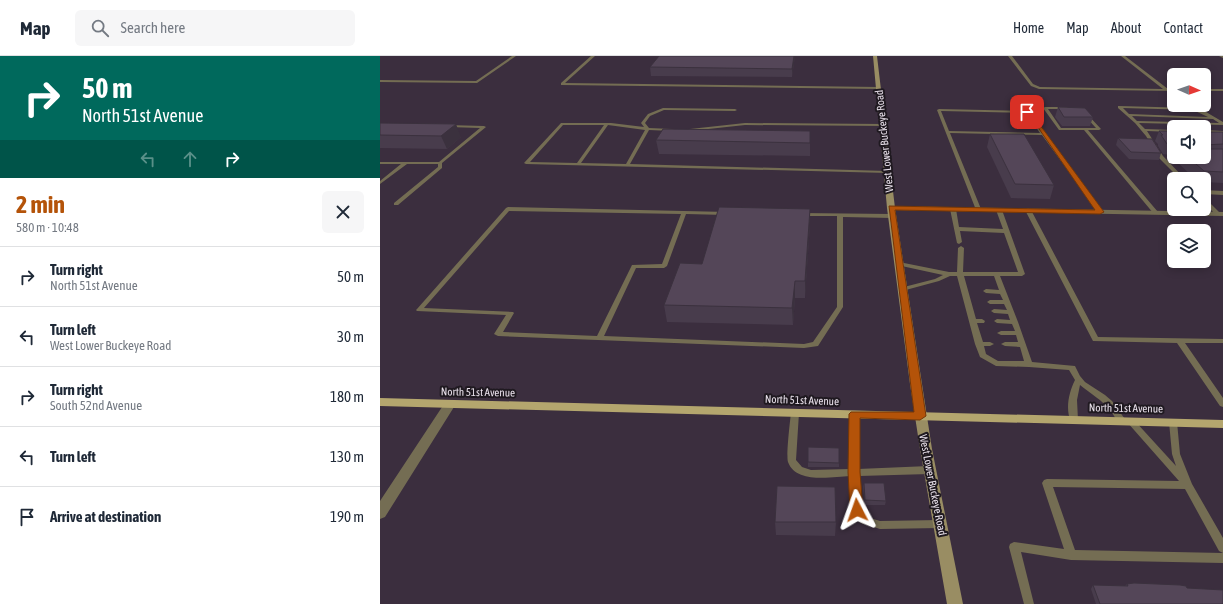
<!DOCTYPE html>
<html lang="en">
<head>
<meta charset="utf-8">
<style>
	body { margin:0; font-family:"Asap Condensed",sans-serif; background:#f6f6f7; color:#1f2937; height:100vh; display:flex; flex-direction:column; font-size:15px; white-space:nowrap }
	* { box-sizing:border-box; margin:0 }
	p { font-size:13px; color:#747a83 }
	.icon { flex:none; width:22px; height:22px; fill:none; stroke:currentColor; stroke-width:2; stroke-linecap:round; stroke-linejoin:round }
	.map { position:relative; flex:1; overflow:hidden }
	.side { display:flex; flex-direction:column; background:#fff; width:380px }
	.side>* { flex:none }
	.hud { background:#00695c; color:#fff; overflow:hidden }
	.needle { width:26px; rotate:92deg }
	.controls { position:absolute; left:787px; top:12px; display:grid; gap:8px }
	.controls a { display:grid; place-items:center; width:44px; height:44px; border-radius:6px; background:#fff; box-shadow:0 2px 10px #0003; font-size:20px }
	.pin { position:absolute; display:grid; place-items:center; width:34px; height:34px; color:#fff; margin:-17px; border-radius:8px; box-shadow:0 2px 6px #0006 }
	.me { position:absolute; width:44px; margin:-22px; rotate:356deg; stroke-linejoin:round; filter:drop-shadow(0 0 3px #0008) }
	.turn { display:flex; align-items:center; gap:14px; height:84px; padding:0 16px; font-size:18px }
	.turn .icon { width:52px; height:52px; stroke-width:2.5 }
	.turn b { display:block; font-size:28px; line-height:34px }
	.lanes { display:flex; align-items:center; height:38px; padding:0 16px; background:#0003; justify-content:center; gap:20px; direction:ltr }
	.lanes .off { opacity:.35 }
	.round { display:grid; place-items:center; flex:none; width:42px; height:42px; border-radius:6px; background:#f6f6f7 }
	.summary { display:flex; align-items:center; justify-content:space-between; height:68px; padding:0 16px }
	h1 { font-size:24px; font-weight:700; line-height:30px; color:#b45309 }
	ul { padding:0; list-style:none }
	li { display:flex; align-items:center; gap:12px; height:60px; padding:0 16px; border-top:1px solid #e0e1e3 }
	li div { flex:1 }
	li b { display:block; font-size:15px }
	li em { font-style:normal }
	header { display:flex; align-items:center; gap:24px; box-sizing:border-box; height:56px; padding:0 20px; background:#fff; border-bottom:1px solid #e0e1e3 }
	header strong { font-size:19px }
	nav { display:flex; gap:22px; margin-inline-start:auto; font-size:14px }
	.search { width:280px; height:36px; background:#f6f6f7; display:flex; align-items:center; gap:10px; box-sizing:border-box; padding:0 14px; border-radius:6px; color:#747a83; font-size:15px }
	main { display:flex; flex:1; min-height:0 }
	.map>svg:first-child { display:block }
</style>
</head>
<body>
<header>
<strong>Map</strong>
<div class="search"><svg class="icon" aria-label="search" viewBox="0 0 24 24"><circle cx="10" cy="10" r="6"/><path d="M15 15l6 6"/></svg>Search here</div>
<nav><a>Home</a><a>Map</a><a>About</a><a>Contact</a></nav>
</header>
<main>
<section class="side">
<div class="hud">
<div class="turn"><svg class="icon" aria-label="right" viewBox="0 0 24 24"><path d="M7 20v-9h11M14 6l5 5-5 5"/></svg><div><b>50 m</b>North 51st Avenue</div></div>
<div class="lanes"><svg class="icon off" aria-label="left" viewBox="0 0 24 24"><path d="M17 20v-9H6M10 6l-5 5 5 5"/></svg><svg class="icon off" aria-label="ahead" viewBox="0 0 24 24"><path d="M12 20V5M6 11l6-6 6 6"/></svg><svg class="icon" aria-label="right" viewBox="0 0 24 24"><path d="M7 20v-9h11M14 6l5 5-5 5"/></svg></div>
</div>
<div class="summary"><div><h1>2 min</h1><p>580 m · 10:48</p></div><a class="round"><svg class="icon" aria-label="close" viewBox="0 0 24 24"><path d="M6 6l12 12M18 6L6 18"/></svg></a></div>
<ul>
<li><svg class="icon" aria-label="right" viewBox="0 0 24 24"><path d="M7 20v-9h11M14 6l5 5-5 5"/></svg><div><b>Turn right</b><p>North 51st Avenue</p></div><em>50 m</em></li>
<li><svg class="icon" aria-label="left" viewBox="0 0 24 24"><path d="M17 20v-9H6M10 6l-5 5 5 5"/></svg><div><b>Turn left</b><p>West Lower Buckeye Road</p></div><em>30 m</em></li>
<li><svg class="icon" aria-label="right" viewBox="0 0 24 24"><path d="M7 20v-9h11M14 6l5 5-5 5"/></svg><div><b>Turn right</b><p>South 52nd Avenue</p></div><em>180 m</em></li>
<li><svg class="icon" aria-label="left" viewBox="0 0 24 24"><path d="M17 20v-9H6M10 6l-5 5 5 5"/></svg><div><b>Turn left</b></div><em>130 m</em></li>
<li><svg class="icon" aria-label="arrive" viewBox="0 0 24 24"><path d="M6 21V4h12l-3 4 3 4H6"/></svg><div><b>Arrive at destination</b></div><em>190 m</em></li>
</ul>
</section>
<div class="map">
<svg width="843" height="548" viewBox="0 0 843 548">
	<rect width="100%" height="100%" fill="#3b2e3e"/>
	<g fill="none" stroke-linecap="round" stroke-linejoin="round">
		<g fill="#746d53" fill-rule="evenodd">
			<path d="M132 0H136L97 27 0 26V24L96 25Z"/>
			<path d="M211 0H215L185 27 499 31 501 32 499 33 181 29V27Z"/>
			<path d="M628 0H632L653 28 660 31 783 33 741 0H745L788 33H794V35L659 33 651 30Z"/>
			<path d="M839 0H843V2Z"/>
			<rect x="824" y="33" width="19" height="2"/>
			<path d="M739 50 813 52 826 56 843 66V69L759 67 765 73 794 74V76L767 75 783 100 805 123H800L779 102 766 80 755 67 738 52V50ZM743 52 813 54 828 61 749 58ZM752 60 833 63 839 67 757 65Z"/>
			<path d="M665 51H687L688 52 686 53H668L681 72H716L704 59 707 58 721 73 719 74H708L778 156V158H774L704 74H679L663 52Z"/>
			<path d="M283 52 355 53 357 54 355 55 284 54 270 60 265 67 269 72 292 73 294 74 292 75 269 74 250 108 508 115 510 116 508 117 146 108 144 107 181 67H231L264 71 261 67 268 58ZM183 69H224L197 107 150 106ZM228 69 265 74 246 108 201 107Z"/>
			<path d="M559 53 648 55 724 156 721 158 719 157 662 79 570 77 601 153 600 154H596L557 54ZM561 55 646 57 660 77 569 75Z"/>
			<path d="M365 67 503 68 505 69 503 70 365 69 310 75 308 74 310 73Z"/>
			<path d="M67 69 104 70 106 71 62 107V112L18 149H14V147L58 111V108H27L0 128V125L21 108H0V106H59L100 72 68 71H67Z"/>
			<path d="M824 74 843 75V77L824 76Z"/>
			<path d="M824 134 843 135V139L824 138Z"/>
			<path d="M824 142 826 143 840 157V159H836L824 147Z"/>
			<path d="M128 151 348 156V158L346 159 306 158 287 210 284 212H256L224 280 424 288 433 286 457 251V160H421L419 159V157L512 158 515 160 512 162 463 161V251L438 290 424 292 118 280 114 278 126 259 37 255 36 254 37 253 126 152ZM129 155 301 158 282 208 252 209 217 280 123 276 134 257 133 256 44 252Z"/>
			<path d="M573 151 576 153 579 171 623 173 616 154 619 152 622 154 645 218 642 220H620L638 266 652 306 695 310 700 320 705 326 725 339 732 345 747 366 748 364 751 363 754 364 796 410 792 398 789 366 790 364 793 363 796 364 797 366 800 398 812 428 843 482V497L839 495 805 433 673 431 695 494 843 497V507L691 504 641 496 654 548H644L629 491 630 488 634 486 684 493 662 427 664 424 667 423 799 425 747 366 746 368C738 370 735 360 730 354 722 344 711 338 700 329L697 344 698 364 697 366 694 367 691 366C685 353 689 336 695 324L689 314 649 311 616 310 600 301 595 288 577 220H570L559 225 522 235 520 234 519 233 520 232 555 223 563 219 517 209 516 208 517 207 519 206 569 216H577L578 192 581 190 584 192 583 216H638L624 177 580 175 582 186 579 188 577 187 570 153ZM584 220H614L619 234 606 233 603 235 606 237 620 238 623 244H610L607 246 610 248H624L627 254 614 253 611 255 614 257 628 258 630 264 617 263 614 265 617 267 632 268 635 275H621L617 277 621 279H636L638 286H625L621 288 625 290 640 291 644 305H618L606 298 604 290H610L614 288 610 286H603L597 267H604L605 265 602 263H596Z"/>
			<path d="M648 152 651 154 718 281 843 283V287H805L843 342V351L840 350 797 287 713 285 645 154Z"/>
			<path d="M415 354 418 355 419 357 416 404 422 411 431 414 470 413V358L471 356 474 355 477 356 478 358V413L549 410 552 411 553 414 552 417 549 418 479 420 482 452 487 461 500 465 560 464 563 465 565 468 563 471 560 472 500 473 481 467 472 453 470 420C452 421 416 428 408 406 406 401 410 365 411 357L412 355Z"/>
		</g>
		<g fill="#746d53" fill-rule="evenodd">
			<path d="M508 150 843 156V160L511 154H508Z"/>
			<path d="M70 344 74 345 76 348 74 351 5 461 0 463V445L66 345Z"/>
		</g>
		<path fill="#998d63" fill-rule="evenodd" d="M493 0H497L515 152 542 328 552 393 583 548H567L540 393 530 328 507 152Z"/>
		<path fill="#b4a66e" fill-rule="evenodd" d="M0 342 843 364V372L0 350Z"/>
	</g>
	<g fill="#483c4c">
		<path d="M415 0 412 21 271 20 270 11Z"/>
		<path d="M678 51 713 61 710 70H682L675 61Z"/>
		<path d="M0 67 81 81 67 93 0 92Z"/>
		<path d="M430 75V100L279 98 276 84Z"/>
		<path d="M779 75H794V101H824V76H843V127L824 126V123H815L795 104H788L790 99 783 98 778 90V88L775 85Z"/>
		<path d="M610 78 674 129 670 143 631 142 607 91Z"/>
		<path d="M738 82 781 97 779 104 749 103 736 89Z"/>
		<path d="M430 153V168L425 242H415L413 269 287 266 284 249 322 208Z"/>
		<path d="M428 391 459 407V411H428Z"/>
		<path d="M484 427 506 445 505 449H485L483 431Z"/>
		<path d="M395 466H456L455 480 396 479Z"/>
		<path d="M747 528 807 532 843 548H716L711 533 713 529 745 530Z"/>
	</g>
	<g fill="#3b313e">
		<path d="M414 0H415L412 21V13Z"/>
		<path d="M76 68 81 81 67 93 61 80Z"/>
		<path d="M430 153V168L425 242V225Z"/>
		<path d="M415 225V242L413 269 412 252Z"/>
	</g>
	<g fill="#544658" stroke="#3b313e">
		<path d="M279 0H414L412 13 270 11Z"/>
		<path d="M678 51 705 52 713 61H684Z"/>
		<path d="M0 67 76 68 61 80 0 79Z"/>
		<path d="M283 73 430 75V87L276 84Z"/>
		<path d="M779 75H794V89L787 88 781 79H783Z"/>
		<path d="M824 76H843V88L824 89Z"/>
		<path d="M610 78H644L674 129 635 128Z"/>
		<path d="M738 82 772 83 781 97 751 96Z"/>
		<path d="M824 93H843V116L824 115 808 101H824Z"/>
		<path d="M339 151 430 153 425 225H415L412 252 284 249 300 207 322 208Z"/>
		<path d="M428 391 459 392V407L428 406Z"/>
		<path d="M484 427H504L506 445 485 444Z"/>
		<path d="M397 430 455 431 456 466H395Z"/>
		<path d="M754 527 800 529 806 530 807 532 843 534V548H720L713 529 748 530 747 528Z"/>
	</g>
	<path fill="#b45309" stroke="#753606" d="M646 54H649L724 156 720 158 515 154 546 360 540 364 480 362V416L483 454 481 457 477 459 472 457 470 454 468 416 469 358 471 356H534L509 150 715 154Z"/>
	<g text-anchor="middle" stroke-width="4" stroke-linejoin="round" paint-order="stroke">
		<g font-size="11" fill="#e9e1eb" stroke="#1f1920">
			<text transform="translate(504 85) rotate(-96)" y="4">West Lower Buckeye Road</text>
			<text transform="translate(98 336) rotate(1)" y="4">North 51st Avenue</text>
			<text transform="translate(422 344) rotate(2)" y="4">North 51st Avenue</text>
			<text transform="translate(746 352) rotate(1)" y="4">North 51st Avenue</text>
			<text transform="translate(553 429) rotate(79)" y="4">West Lower Buckeye Road</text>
		</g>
	</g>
</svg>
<div class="controls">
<a><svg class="needle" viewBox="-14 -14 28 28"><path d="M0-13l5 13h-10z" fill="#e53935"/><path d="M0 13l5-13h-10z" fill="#747a83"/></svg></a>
<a><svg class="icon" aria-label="sound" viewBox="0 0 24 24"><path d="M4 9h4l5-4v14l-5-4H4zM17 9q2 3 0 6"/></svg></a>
<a><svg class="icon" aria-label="search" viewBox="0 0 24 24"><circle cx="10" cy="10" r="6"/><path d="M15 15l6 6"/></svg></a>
<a><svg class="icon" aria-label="layers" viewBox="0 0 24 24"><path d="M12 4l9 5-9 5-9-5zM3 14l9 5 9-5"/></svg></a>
</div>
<div class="pin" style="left:647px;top:56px;background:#d93025"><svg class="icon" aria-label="arrive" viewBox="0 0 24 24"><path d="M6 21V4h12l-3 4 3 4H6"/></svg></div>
<svg class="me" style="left:477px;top:454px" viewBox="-20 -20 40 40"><path d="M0-17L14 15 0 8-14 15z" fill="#b45309" stroke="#fff" stroke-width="4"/></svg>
</div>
</main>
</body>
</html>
